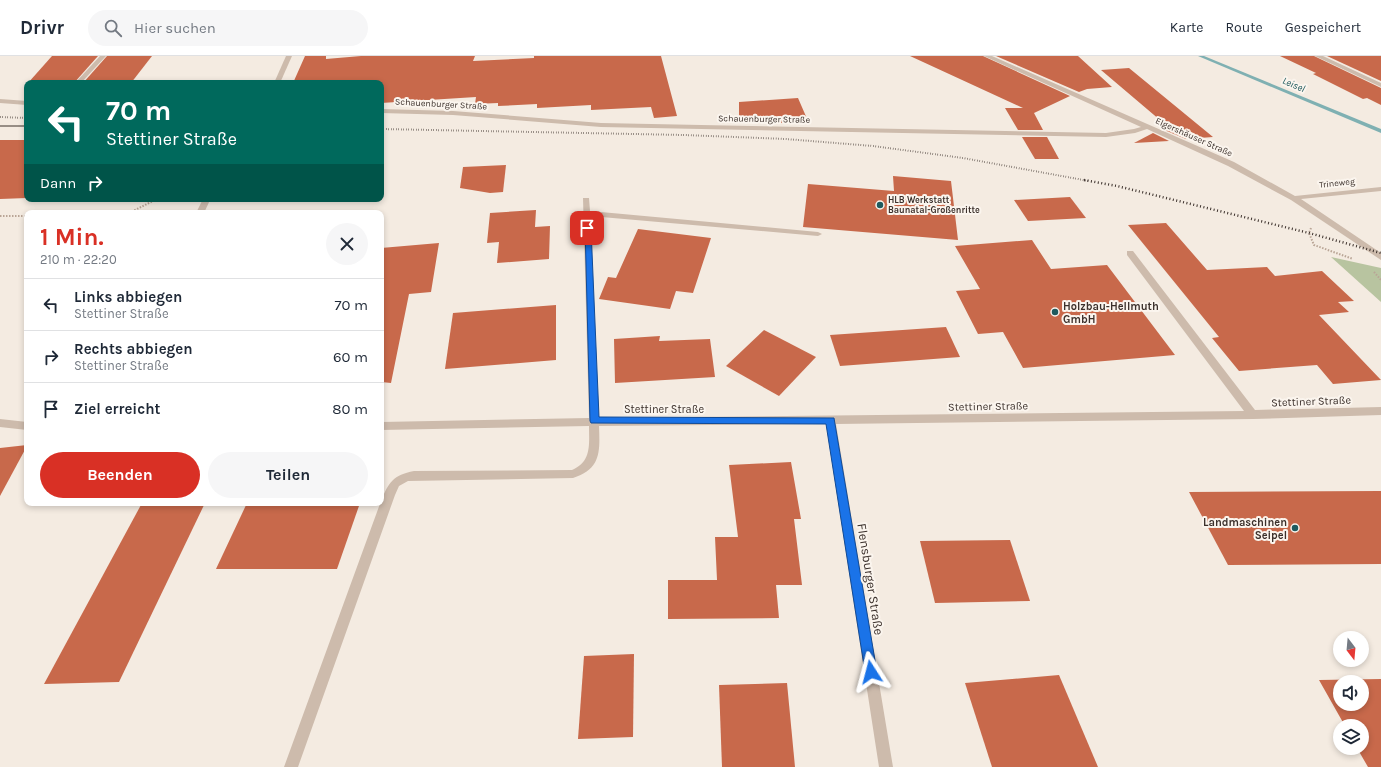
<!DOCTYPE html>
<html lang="de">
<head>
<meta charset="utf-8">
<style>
	body { margin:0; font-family:Karla,sans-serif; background:#f6f6f7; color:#1f2937; height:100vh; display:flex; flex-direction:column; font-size:15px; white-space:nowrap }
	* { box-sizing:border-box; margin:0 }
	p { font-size:13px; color:#747a83 }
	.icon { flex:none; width:22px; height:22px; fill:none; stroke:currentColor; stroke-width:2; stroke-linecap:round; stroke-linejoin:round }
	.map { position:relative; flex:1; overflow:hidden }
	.drawer { position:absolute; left:24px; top:154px; width:360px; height:296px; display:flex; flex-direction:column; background:#fff; border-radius:8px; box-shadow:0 2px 6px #0003 }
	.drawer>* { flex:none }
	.banner { position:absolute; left:24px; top:24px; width:360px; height:122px; border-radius:8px; box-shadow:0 2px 6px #0003; background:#00695c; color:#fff; overflow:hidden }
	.needle { width:26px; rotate:164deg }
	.fabs { position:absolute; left:1333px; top:575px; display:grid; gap:8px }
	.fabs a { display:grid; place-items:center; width:36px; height:36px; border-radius:50%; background:#fff; box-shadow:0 2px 6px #0003; font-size:20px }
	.pin { position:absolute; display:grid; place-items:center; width:34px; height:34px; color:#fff; margin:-17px; border-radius:8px; box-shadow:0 2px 6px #0006 }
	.me { position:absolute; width:44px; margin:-22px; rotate:351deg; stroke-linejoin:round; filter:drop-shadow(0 0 3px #0008) }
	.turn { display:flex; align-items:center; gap:14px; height:84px; padding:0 16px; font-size:18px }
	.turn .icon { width:52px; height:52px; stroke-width:2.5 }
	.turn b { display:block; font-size:28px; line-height:34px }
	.then { display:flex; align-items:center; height:38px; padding:0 16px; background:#0003; gap:8px; font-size:15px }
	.round { display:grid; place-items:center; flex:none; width:42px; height:42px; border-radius:21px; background:#f6f6f7 }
	.headline { display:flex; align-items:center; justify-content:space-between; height:68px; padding:0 16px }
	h1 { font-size:24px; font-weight:700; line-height:30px; color:#d93025 }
	.primary-button { display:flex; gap:8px; margin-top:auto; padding:8px 16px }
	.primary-button a { flex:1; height:46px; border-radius:24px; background:#d93025; color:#fff; font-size:16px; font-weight:700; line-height:46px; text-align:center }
	.primary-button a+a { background:#f6f6f7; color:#1f2937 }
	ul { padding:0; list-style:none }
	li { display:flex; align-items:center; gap:12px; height:52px; padding:0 16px; border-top:1px solid #e0e1e3 }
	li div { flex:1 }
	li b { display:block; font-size:15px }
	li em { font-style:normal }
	header { display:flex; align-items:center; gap:24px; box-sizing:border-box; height:56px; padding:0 20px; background:#fff; border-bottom:1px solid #e0e1e3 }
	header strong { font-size:19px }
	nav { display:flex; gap:22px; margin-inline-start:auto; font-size:14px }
	.search { width:280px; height:36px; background:#f6f6f7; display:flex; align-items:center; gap:10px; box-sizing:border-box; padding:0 14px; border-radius:22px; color:#747a83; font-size:15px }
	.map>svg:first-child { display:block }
</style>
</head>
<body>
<header>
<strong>Drivr</strong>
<div class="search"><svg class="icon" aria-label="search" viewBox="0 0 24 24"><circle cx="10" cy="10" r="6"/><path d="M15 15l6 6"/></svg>Hier suchen</div>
<nav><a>Karte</a><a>Route</a><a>Gespeichert</a></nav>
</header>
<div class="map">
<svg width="1381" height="711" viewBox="0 0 1381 711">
	<rect width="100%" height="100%" fill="#f4ebe1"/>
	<path fill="#b8c4a0" d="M1331 201 1381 212V246Z"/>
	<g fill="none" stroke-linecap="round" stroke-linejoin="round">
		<path fill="#7fb0b2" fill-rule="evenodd" d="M1198 0H1204L1381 73V77Z"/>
	</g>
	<g fill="#c8694b" fill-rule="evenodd">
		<path d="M52 0H98L74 27H28Z"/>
		<path d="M107 0H152L131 27H83Z"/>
		<path d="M305 0H326V3L361 0H475L473 5 534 2V0H661L677 60 654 62 651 51 591 54V49L537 52V48L498 50V47L475 48 476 41 381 47V27H293Z"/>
		<path d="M910 0H983L1070 40 1034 57 1043 74H1018L1005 52H1023Z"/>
		<path d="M996 0H1078L1112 31 1087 33 1079 36Z"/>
		<path d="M1280 0H1314L1381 32V49L1367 42 1363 43 1313 18 1316 17Z"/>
		<path d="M1327 0H1381V25Z"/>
		<path d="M1129 12 1213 81 1186 83 1162 73 1167 70 1101 14Z"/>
		<path d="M798 42 808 65 781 67V66L739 65V46Z"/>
		<path d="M1153 77 1169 85 1134 87Z"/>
		<path d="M1022 81H1047L1059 103H1035Z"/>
		<path d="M0 84H27V142L0 143Z"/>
		<path d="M506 109 503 136 490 137 460 132 463 111Z"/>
		<path d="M893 120 951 125 958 184 803 171 808 128 894 135Z"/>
		<path d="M1070 141 1086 162 1028 165 1014 144Z"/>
		<path d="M536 154 535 171 550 170 549 203 497 207 499 186 487 187 490 157Z"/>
		<path d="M1166 167 1207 214 1267 211 1275 220 1322 215 1354 245 1338 246 1349 256 1319 259 1381 324 1333 328 1317 309 1239 315 1212 282 1219 281 1128 169Z"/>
		<path d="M638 173 711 182 693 237 676 235 670 253 599 243 608 221 616 222Z"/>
		<path d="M1032 184 1051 213 1107 209 1175 299 1023 312 1003 276 978 278 956 235 980 233 955 190Z"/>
		<path d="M439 187 431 236 409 238 391 327 381 326V192Z"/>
		<path d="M556 249V304L445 313 453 257Z"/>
		<path d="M946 271 960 301 840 310 830 279Z"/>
		<path d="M764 274 816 301 779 340 726 310Z"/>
		<path d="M660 280 659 285 710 283 715 321 615 327 614 283Z"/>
		<path d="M27 389V390L0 440V392Z"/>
		<path d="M791 406 801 463H794L802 529H776L779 562 668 563V524H717L715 481H738L729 409Z"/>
		<path d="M1381 435V508L1228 509 1189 436Z"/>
		<path d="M142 447H205L119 626 44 628Z"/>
		<path d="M247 447H360L337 513H216Z"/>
		<path d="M1010 484 1030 545 935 547 920 485Z"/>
		<path d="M634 598 633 681 578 683 584 600Z"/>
		<path d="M1059 619 1098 711H992L965 627Z"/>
		<path d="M1381 623V711H1368L1357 692H1362V670H1345L1319 624ZM1340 626H1362V648H1340Z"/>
		<path d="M787 627 795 711H722L719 629Z"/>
	</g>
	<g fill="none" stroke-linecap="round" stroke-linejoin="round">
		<g stroke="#b9a596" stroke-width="2" stroke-dasharray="1.5 1.5" stroke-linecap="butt">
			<path d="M182 143H188"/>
			<path d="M129 157 157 143"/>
			<path d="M0 160H27"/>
			<path d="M1311 172 1309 177 1314 189 1353 203"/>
			<path d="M1374 216 1381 224"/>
		</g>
		<g fill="#cdbbac" fill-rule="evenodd">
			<path d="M100 0H106L81 27H75Z"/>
			<path d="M286 0H292L280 27H274Z"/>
			<path d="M984 0H992L1234 106 1295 140 1381 131V135L1301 143 1381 197V204L1291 144 1228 110 1147 73 1135 77 1106 81 601 71 453 59 381 57V53L453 55 601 67 1106 77 1134 73 1141 71Z"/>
			<path d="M1315 0H1323L1381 27V31Z"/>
			<path d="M0 43 27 45V49L0 47Z"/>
			<path d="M583 142H589L590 155 818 176 822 178 818 180 590 160 599 362 1244 355 1127 199V195H1133L1255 354 1381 351V359L1253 363 836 368 893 711H879L826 368 599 370C600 396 601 413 573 422L408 425 399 430 395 439 298 711H284L381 445C389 426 393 419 414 415L572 414C592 406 589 388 589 370L381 374V366L589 362Z"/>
			<path d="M203 143 210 144 204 157H196Z"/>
			<path d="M0 363 27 366V374L0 371Z"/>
		</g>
		<path stroke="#3b302b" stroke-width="1" d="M0 70H27"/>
		<g stroke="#3b302b" stroke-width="2" stroke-dasharray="0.5 2" stroke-linecap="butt">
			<path d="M0 61 27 62"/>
			<path d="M381 73 684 79 786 83 873 90 963 102 1089 125"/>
		</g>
		<path stroke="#3b302b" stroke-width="2.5" stroke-dasharray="1 2.5" stroke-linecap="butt" d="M1084 124 1117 130 1309 177 1381 197"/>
	</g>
	<path fill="#1a73e8" stroke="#114b97" d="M585 170H587L591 172 599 361 834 362 877 616 875 621 871 622 867 621 865 616 826 368 591 367 590 365Z"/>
	<g fill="#1f5a5e" stroke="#fbf5ee" stroke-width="1.5">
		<circle cx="880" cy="149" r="4"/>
		<circle cx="1055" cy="256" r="4"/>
		<circle cx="1295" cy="472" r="4"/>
	</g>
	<g text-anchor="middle" stroke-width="4" stroke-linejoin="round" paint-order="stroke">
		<g font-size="9" fill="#3b302b" stroke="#fbf5ee">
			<text transform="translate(441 48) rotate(3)" y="3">Schauenburger Straße</text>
			<text transform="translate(764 63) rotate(1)" y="3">Schauenburger Straße</text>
			<text transform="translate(1194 81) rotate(24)" y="3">Elgershäuser Straße</text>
			<text transform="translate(1337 127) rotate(-6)" y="3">Trineweg</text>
		</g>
		<g font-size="9" font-weight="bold" fill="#3b302b" stroke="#fbf5ee" text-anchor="start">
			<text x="888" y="147">HLB Werkstatt<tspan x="888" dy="10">Baunatal-Großenritte</tspan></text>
		</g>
		<g font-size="10" font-style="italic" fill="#1f5a5e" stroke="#fbf5ee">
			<text transform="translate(1294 28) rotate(23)" y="4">Leisel</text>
		</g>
		<g font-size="11" font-weight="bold" fill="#3b302b" stroke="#fbf5ee" text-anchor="start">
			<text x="1063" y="254">Holzbau-Hellmuth<tspan x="1063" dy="13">GmbH</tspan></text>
			<text x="1287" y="470" text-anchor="end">Landmaschinen<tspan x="1287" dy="13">Seipel</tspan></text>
		</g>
		<g font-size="11" fill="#3b302b" stroke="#fbf5ee">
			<text transform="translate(1311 345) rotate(-2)" y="4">Stettiner Straße</text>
			<text transform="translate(988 350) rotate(-1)" y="4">Stettiner Straße</text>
			<text x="664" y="357">Stettiner Straße</text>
		</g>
		<g font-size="13" fill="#3b302b" stroke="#fbf5ee">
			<text transform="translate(871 523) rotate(81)" y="5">Flensburger Straße</text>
		</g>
	</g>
</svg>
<div class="fabs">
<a><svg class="needle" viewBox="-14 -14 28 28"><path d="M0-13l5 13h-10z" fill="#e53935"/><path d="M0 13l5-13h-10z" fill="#747a83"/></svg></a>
<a><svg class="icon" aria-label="sound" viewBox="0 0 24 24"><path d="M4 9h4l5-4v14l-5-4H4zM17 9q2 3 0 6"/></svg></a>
<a><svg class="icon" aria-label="layers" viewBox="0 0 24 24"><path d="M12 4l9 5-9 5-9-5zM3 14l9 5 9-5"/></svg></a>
</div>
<div class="pin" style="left:587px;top:172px;background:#d93025"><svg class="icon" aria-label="arrive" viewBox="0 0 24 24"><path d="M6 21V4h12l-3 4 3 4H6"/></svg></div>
<svg class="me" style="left:871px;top:616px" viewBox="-20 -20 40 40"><path d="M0-17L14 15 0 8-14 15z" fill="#1a73e8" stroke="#fff" stroke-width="4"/></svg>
<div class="banner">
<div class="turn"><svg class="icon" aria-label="left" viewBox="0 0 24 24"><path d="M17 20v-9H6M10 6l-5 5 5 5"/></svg><div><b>70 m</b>Stettiner Straße</div></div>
<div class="then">Dann<svg class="icon" aria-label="right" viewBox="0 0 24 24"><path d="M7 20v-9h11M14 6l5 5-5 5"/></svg></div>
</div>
<section class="drawer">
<div class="headline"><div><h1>1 Min.</h1><p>210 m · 22:20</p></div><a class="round"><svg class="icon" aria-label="close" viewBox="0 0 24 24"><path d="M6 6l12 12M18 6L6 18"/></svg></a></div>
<ul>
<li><svg class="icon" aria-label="left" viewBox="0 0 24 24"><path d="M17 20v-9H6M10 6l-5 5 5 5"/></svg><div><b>Links abbiegen</b><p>Stettiner Straße</p></div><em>70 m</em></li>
<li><svg class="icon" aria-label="right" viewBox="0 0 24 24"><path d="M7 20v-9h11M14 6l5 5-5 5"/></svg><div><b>Rechts abbiegen</b><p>Stettiner Straße</p></div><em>60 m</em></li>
<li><svg class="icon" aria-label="arrive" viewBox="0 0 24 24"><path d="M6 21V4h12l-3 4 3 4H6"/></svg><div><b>Ziel erreicht</b></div><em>80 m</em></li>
</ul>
<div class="primary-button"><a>Beenden</a><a>Teilen</a></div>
</section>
</div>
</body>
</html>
